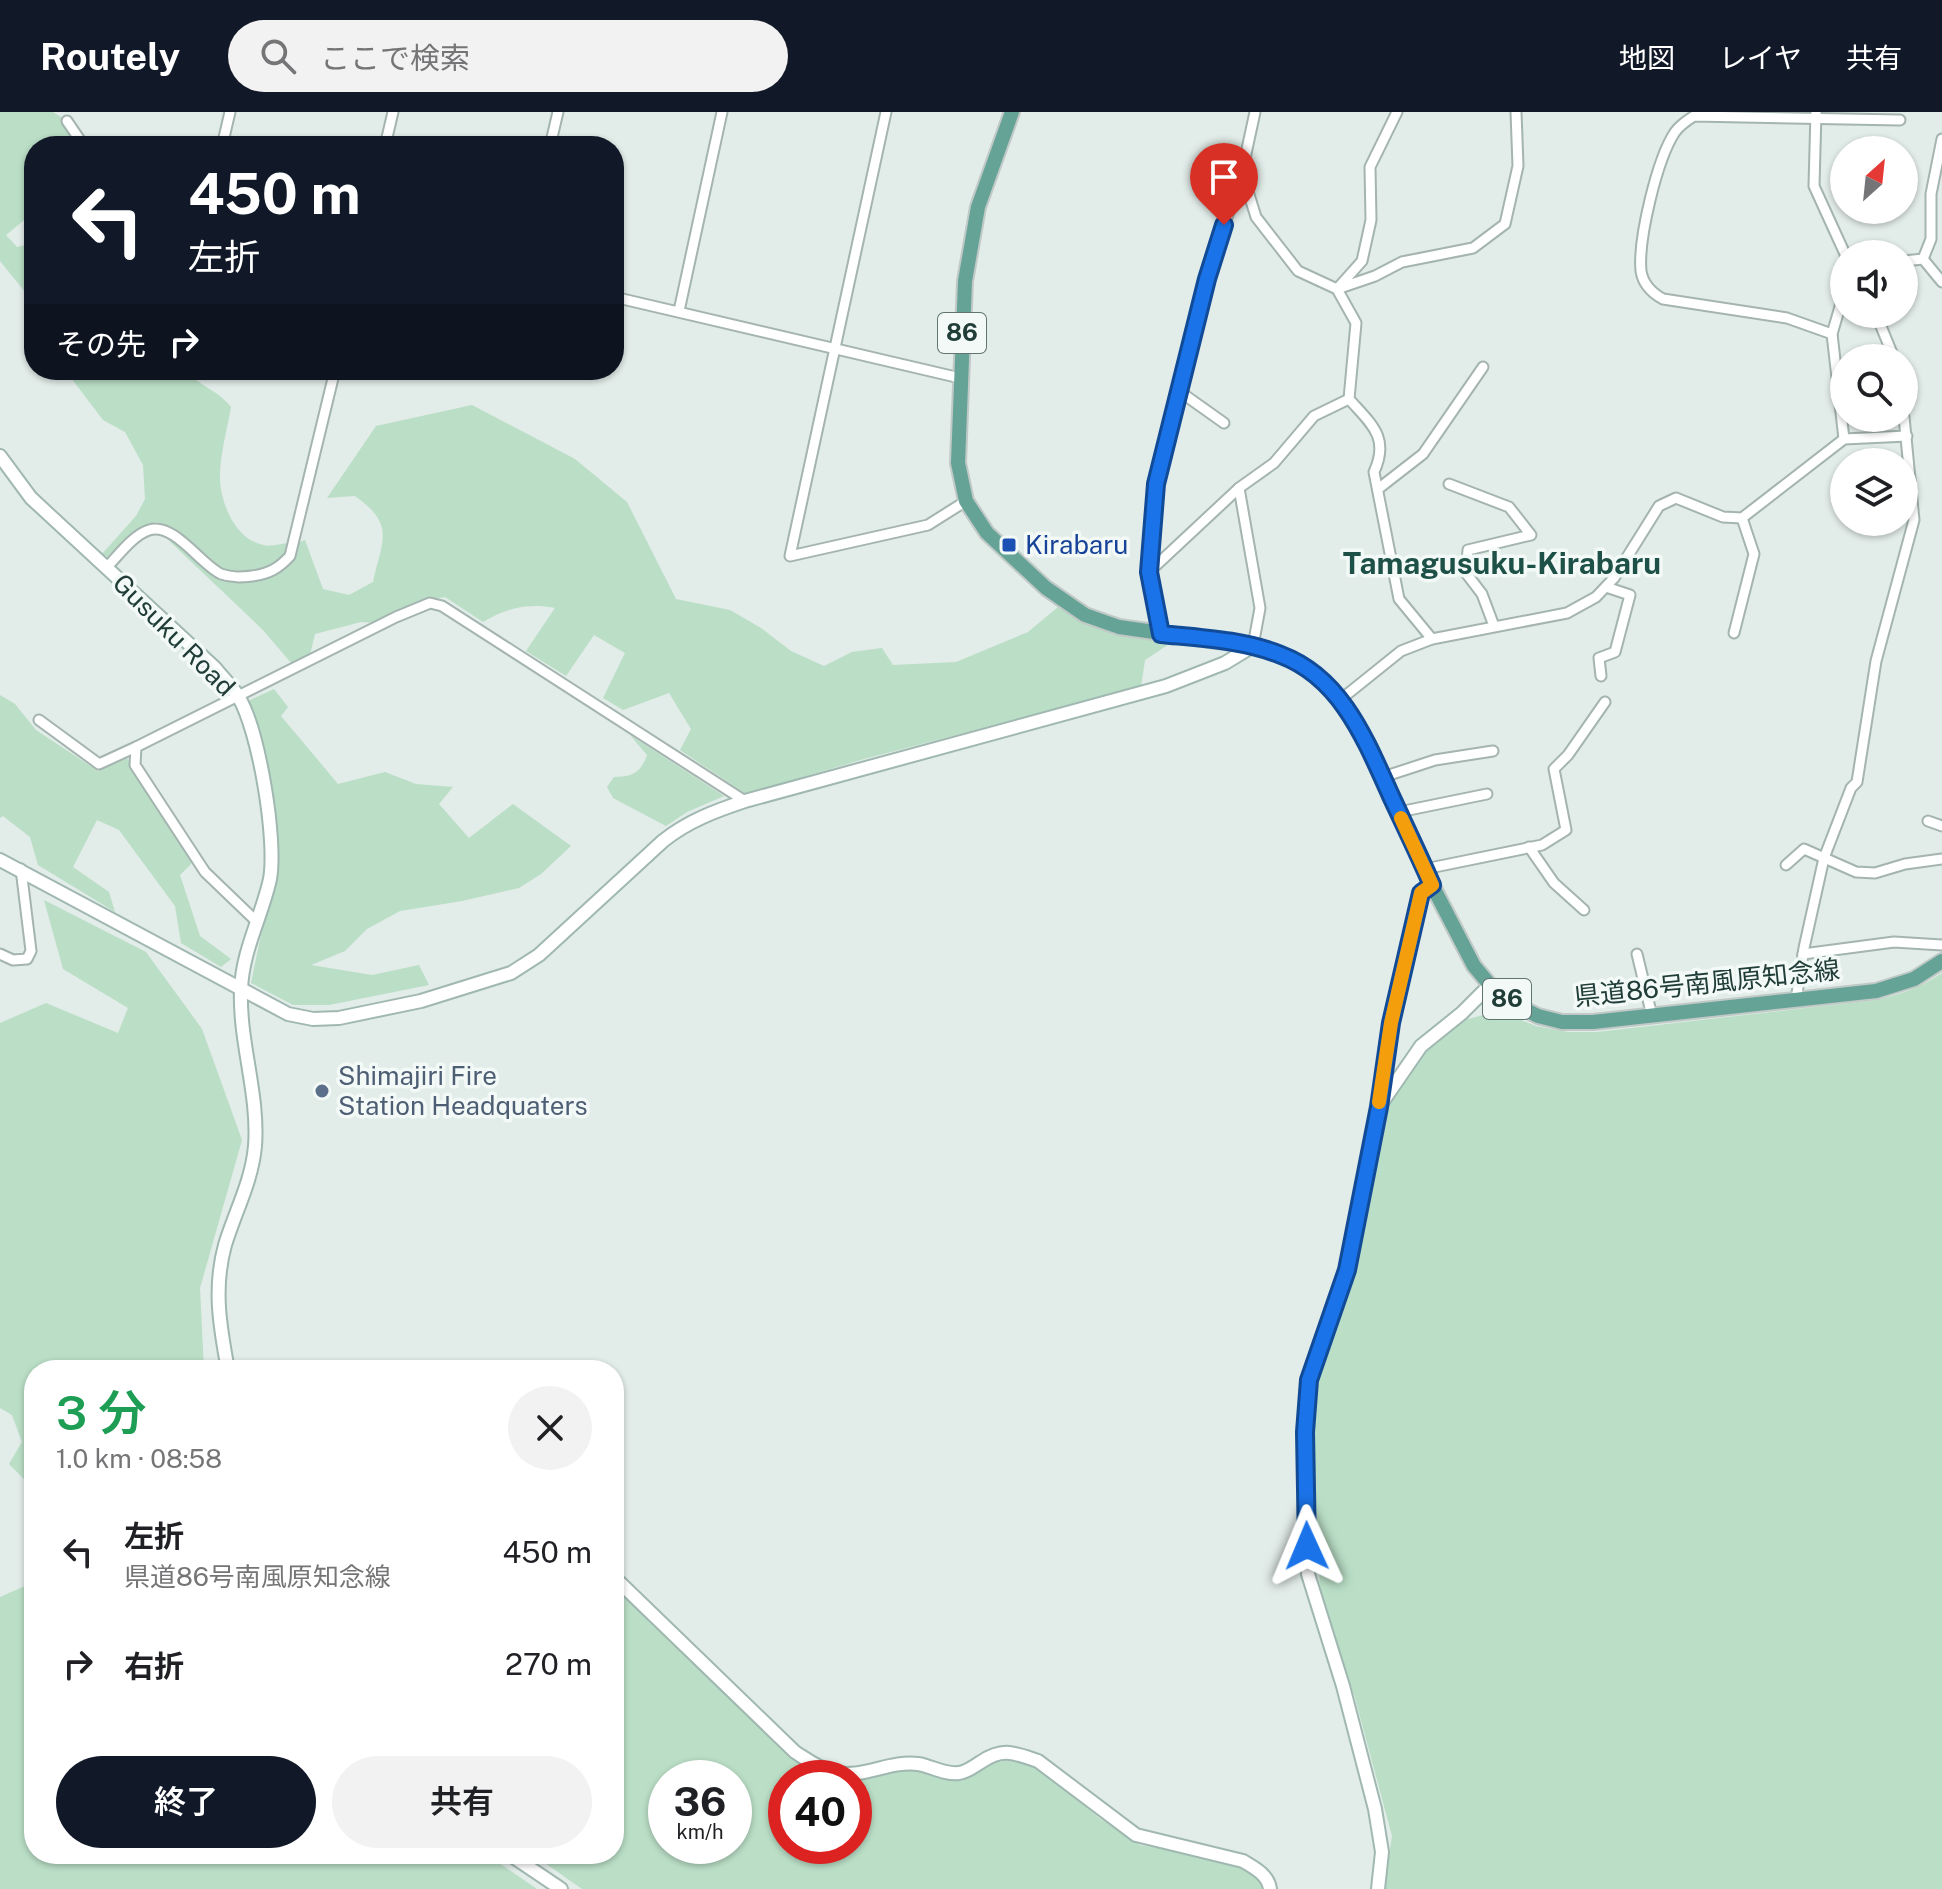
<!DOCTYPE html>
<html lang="ja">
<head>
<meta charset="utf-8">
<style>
	body { margin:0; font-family:"Public Sans","Noto Sans JP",sans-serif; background:#f2f2f2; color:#202124; height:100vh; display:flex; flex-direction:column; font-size:30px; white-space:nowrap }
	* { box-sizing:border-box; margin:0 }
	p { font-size:26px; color:#757577 }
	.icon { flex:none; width:44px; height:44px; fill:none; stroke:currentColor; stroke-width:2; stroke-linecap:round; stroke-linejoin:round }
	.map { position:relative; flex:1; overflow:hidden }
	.details { position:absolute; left:24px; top:1248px; width:600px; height:504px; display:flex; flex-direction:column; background:#fff; border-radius:32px; box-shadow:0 2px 6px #0004 }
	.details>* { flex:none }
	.hud { position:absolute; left:24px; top:24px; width:600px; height:244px; border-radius:32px; box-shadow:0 2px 6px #0004; background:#111827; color:#fff; overflow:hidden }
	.needle { width:52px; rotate:27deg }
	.buttons { position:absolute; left:1830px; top:24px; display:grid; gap:16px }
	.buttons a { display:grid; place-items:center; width:88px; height:88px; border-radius:50%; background:#fff; box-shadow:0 2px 6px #0004; font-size:40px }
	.speed { position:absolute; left:648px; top:1648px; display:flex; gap:16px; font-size:40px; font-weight:700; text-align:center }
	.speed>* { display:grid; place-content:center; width:104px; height:104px; border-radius:50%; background:#fff; box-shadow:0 2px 6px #0004; line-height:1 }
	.speed small { font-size:20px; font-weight:400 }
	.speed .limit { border:12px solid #d22; background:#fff; color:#111 }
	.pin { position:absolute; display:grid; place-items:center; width:68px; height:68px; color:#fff; margin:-82px -34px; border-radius:50% 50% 50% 0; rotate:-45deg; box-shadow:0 0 8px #0007 }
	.pin .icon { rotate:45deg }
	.me { position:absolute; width:88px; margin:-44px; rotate:359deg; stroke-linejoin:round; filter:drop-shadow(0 0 6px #0008) }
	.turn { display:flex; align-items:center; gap:28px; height:168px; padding:0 32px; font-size:36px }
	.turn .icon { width:104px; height:104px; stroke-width:2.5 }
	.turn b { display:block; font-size:56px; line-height:68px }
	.then { display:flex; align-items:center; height:76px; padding:0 32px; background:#0003; gap:16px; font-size:30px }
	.round { display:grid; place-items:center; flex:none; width:84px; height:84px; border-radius:42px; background:#f2f2f2 }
	.overview { display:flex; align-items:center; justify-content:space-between; height:136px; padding:0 32px }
	h1 { font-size:48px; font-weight:600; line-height:60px; color:#1e9e55 }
	.action { display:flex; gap:16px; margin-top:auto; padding:16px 32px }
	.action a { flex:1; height:92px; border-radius:48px; background:#111827; color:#fff; font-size:32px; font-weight:600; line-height:92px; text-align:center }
	.action a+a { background:#f2f2f2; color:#202124 }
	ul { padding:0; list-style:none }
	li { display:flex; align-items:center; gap:24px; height:112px; padding:0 32px }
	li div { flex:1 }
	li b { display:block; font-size:30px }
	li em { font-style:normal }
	header { display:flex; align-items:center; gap:48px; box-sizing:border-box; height:112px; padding:0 40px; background:#111827; color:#fff }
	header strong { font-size:38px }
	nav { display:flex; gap:44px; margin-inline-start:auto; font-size:28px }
	.search { width:560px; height:72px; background:#f2f2f2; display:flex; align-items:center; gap:20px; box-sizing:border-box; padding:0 28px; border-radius:44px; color:#757577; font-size:30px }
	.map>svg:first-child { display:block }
</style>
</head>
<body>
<header>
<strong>Routely</strong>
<div class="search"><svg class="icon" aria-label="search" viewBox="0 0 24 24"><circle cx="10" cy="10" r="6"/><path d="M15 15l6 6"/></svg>ここで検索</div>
<nav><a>地図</a><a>レイヤ</a><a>共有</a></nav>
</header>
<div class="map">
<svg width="1942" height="1777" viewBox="0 0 1942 1777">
	<rect width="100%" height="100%" fill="#e2ece8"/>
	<g fill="#badec6" fill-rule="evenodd">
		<path d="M0 0H53L61 5 78 33 34 34V100L6 123 17 135 34 131V191L0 149Z"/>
		<path d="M65 258H187C198 274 218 278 231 295 227 318 219 346 220 369 222 395 236 427 263 433 271 435 280 432 288 431L286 443 266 458 229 461 213 453 169 415 157 410 138 417 108 445 102 442 136 404 145 387 143 353 125 320 103 308Z"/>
		<path d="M472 293 575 347 627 390 676 487 730 498 761 516 791 539 824 554 852 540 882 536 893 553 956 550 1028 520 1058 495 1113 521 1175 528 1145 548 1141 575 864 647 746 682 680 638 691 617 669 581 623 598 603 586 625 541 594 523 566 564 526 539 555 496C528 491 506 496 483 510L445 485 414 491 377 511 361 510 315 522 310 543 292 552 263 518 161 421C183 433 198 458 222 467 243 475 279 469 292 450 295 445 296 437 297 431L305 428 323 477 349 483 373 470C382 428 396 413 355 384L327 386 376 314Z"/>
		<path d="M274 577 288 595 281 604 338 672 385 660 416 672 453 675 439 692 469 726 513 692 571 734 541 762 519 776 462 789 400 799 367 817 345 839 311 853 372 863 419 853 429 873 329 893H293L251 871 263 813 278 759 277 708 248 589Z"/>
		<path d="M0 583 15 592 36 618 98 659 127 646 192 751 180 763 200 824 231 847 221 855 181 831 175 794 119 718 97 708 73 755 109 780 115 800 38 753 30 725 3 704 0 706Z"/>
		<path d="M630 623 724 684 687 700 666 714 613 686 607 675 614 665C632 665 641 661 647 643Z"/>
		<path d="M44 788 146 840 202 917 242 1028 200 1176 204 1258H34V1370L24 1367 9 1352 22 1330 12 1303 0 1296V911L46 891 118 921 128 896 63 857Z"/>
		<path d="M1942 861V1777H1384L1392 1724 1355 1586 1320 1484 1312 1290 1355 1151 1381 1018 1391 986 1428 938 1464 908 1499 899 1536 914 1568 920H1597L1875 888C1900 883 1921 875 1942 861Z"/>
		<path d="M34 1470V1742H486L537 1777H0V1485Z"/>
		<path d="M614 1473 707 1560 800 1653 832 1666H786V1734H854V1666L912 1654 962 1669 990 1652 1014 1647 1041 1658 1099 1706 1140 1733 1217 1746 1256 1762 1264 1777H582L532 1742H614ZM666 1666H734V1734H666Z"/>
	</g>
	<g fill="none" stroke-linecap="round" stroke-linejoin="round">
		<g stroke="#a4b4b0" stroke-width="13">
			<g id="street">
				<path d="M886 0 790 444 928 413 966 389"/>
				<path d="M1397 0 1370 55 1371 108 1362 149 1337 177 1375 164 1402 150 1473 136 1505 112 1518 54 1516 0"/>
				<path d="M1816 0 1814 74 1845 142"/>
				<path d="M67 9 84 34"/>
				<path d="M222 34 230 0"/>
				<path d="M385 34 393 0"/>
				<path d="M550 34 558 0"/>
				<path d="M1242 60 1256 105 1298 159 1337 177 1356 211 1349 287C1371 312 1390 325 1374 360L1399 487 1432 527"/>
				<path d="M1923 147 1931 127V82L1942 27"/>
				<path d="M1904 149 1923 147 1942 170"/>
				<path d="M614 185 960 266"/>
				<path d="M679 199 722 0"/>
				<path d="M1876 202 1894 246"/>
				<path d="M1832 222 1787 206 1663 187C1652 181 1643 172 1641 159 1638 127 1657 47 1675 20 1680 13 1686 9 1694 4L1900 8"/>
				<path d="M1179 279 1224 311"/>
				<path d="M1844 327 1832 222 1844 181"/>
				<path d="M1449 372 1509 395 1531 423 1468 438 1466 461 1482 482 1494 514"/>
				<path d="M1378 377 1423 342 1483 255"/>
				<path d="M107 455C118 444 133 423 149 418 174 410 200 452 221 462 232 466 242 465 252 464 269 462 279 456 290 444L335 258"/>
				<path d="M1149 460 1239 376"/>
				<path d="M1734 521 1754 442 1742 406"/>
				<path d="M1161 522 1149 460 1156 372 1207 167 1242 60 1255 0"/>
				<path d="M1253 534 1260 496 1239 376 1274 351 1314 304 1349 287"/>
				<path d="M1601 564 1599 546 1615 540 1630 483 1606 475"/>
				<path d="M1340 588 1401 539 1432 527 1567 501 1596 485 1614 466 1659 394 1676 386 1723 405 1742 406 1844 327 1907 324"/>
				<path d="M39 608 99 652 136 635"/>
				<path d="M1383 665 1435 648 1493 639"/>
				<path d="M1399 700 1487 682"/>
				<path d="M1928 709 1942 714"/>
				<path d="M1529 735 1554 771 1584 798"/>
				<path d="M1786 753 1804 737 1856 760 1875 761 1905 752 1942 747"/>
				<path d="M1425 757 1542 733 1566 718 1554 657 1568 643 1605 590"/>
				<path d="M256 809 205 760 135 653 136 635 396 505 430 491 442 494 745 689"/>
				<path d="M0 842 13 848 27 847 31 839 21 757"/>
				<path d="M1637 842 1652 904"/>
				<path d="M1803 842 1894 830 1942 833"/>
				<path d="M1796 888 1804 836 1824 746 1851 676 1857 670 1876 549 1914 408 1904 305"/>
			</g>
		</g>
		<g stroke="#a0b8b1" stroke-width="16">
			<g id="secondary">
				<path d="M0 344 31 386 215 556C222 565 232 574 238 584 259 618 277 728 270 767 262 804 242 839 241 878 239 930 259 982 255 1034 252 1069 235 1100 225 1133 213 1176 220 1215 228 1258"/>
				<path d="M0 748 288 902 313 907 339 906 421 889 511 861 539 843 663 729C688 709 715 699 745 689L1166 574 1225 551 1253 534"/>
				<path d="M1381 992 1421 934 1462 901 1490 873"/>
				<path d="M614 1465 795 1640C806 1647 819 1657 833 1660 860 1668 890 1648 918 1652 931 1654 945 1663 959 1661 967 1660 974 1654 981 1650 1003 1635 1014 1641 1038 1649L1136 1723 1243 1749C1255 1756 1268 1763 1270 1777"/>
				<path d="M509 1742 561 1777"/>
				<path d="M1378 1777 1382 1740 1375 1697 1343 1574 1308 1462 1305 1320 1309 1268 1347 1158 1379 995 1391 911 1421 781 1432 773"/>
			</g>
		</g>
		<g stroke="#c1c9c7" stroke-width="18">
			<path id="primary" d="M1012 0 978 95 965 169 958 351 966 389 987 421 1046 476 1085 503 1119 515 1253 534 1285 544 1317 563 1340 588 1364 625 1432 773 1474 854 1490 873 1514 892 1538 904 1562 910H1593L1876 879 1914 867 1942 849"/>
		</g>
		<use href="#street" stroke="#fff" stroke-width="9"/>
		<use href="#secondary" stroke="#fff" stroke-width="12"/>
		<use href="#primary" stroke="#65a397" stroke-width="14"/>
	</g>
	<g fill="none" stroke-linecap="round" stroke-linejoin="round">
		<g stroke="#114b97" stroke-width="20">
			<path id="route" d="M1224 113 1207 167 1156 372 1149 460 1161 522C1201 526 1244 528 1281 543 1342 566 1366 629 1391 684 1405 714 1419 743 1432 773L1421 781 1391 911 1379 995 1347 1158 1309 1268 1305 1320 1307 1434"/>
		</g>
		<use href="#route" stroke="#1a73e8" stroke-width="14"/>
		<path stroke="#f59e0b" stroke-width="14" d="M1379 990 1391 911 1421 781 1432 773 1401 706"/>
	</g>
	<rect fill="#1a4fb4" stroke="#f2f9f6" stroke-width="3" x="1001" y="425" width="16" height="16" rx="4"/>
	<circle fill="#5c6f8a" stroke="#f2f9f6" stroke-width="3" cx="322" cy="979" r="8"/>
	<g text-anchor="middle" stroke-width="7" stroke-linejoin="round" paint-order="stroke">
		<g fill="#f2f9f6" stroke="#607571" stroke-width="2">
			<rect x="938" y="201" width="48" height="40" rx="6"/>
			<rect x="1483" y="867" width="48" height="40" rx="6"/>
		</g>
		<g font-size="24" font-weight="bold" fill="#213d38">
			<text x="962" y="229">86</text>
			<text x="1507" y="895">86</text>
		</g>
		<g font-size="26" fill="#164399" stroke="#f2f9f6" text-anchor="start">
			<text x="1025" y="442">Kirabaru</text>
		</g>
		<g font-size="26" fill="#213d38" stroke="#f2f9f6">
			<text transform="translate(174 523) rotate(45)" y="9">Gusuku Road</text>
			<text transform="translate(1707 871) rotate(-6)" y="9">県道86号南風原知念線</text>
		</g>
		<g font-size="26" fill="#4e5e75" stroke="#f2f9f6" text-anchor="start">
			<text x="338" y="973">Shimajiri Fire<tspan x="338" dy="30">Station Headquaters</tspan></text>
		</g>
		<g font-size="30" font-weight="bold" fill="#1d5047" stroke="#f2f9f6">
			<text x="1502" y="462">Tamagusuku-Kirabaru</text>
		</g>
	</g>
</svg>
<div class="buttons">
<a><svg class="needle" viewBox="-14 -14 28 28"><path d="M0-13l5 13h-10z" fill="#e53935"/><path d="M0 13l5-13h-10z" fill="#757577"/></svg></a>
<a><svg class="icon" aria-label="sound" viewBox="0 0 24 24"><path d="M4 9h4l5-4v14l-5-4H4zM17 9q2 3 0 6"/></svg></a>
<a><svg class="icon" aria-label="search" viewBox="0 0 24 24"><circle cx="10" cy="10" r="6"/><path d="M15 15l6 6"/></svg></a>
<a><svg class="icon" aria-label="layers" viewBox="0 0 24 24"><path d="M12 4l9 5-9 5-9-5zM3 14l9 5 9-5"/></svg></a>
</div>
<div class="speed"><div>36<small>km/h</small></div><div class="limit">40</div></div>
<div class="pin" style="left:1224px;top:113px;background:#d93025"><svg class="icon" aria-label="arrive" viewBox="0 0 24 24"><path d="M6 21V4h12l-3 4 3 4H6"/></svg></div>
<svg class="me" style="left:1307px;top:1434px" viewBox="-20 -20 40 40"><path d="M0-17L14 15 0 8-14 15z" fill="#1a73e8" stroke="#fff" stroke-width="4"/></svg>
<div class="hud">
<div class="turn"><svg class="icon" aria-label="left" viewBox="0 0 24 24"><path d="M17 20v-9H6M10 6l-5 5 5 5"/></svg><div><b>450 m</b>左折</div></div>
<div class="then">その先<svg class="icon" aria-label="right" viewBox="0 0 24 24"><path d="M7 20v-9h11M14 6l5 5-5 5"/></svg></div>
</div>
<section class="details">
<div class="overview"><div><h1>3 分</h1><p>1.0 km · 08:58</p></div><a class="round"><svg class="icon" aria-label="close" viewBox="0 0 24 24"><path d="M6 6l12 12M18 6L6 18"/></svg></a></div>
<ul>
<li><svg class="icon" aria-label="left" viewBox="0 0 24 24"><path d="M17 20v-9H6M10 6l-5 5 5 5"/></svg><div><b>左折</b><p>県道86号南風原知念線</p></div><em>450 m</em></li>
<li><svg class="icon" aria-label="right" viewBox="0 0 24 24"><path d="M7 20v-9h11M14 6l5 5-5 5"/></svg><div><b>右折</b></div><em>270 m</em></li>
</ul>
<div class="action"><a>終了</a><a>共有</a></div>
</section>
</div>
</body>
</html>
